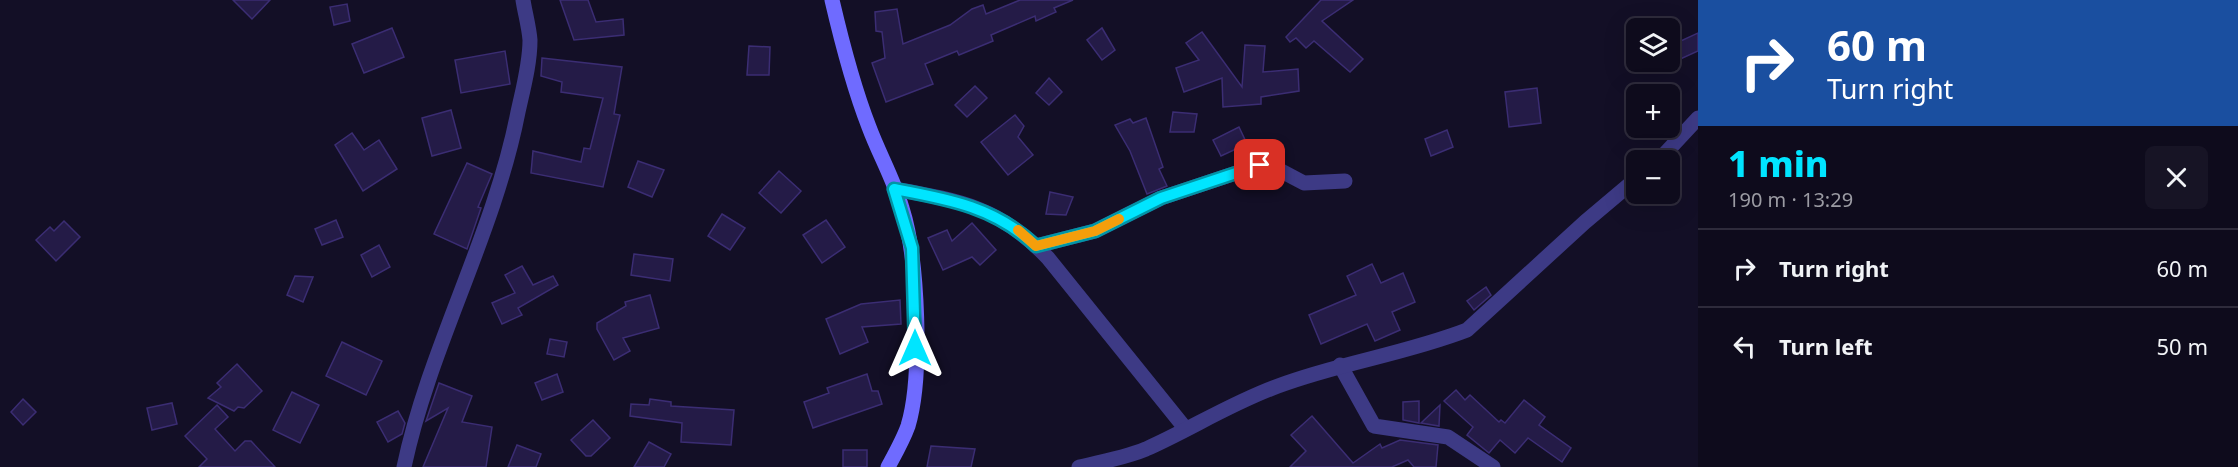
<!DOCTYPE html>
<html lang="en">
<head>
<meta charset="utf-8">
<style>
	body { margin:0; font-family:"Noto Sans",sans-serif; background:#171425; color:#f1f3f6; height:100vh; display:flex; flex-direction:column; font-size:22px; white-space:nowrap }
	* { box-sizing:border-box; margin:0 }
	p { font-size:20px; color:#9b9ba3 }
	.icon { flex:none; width:33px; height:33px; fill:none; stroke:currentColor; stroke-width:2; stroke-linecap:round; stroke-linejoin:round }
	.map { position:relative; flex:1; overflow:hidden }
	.panel { display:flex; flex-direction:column; background:#0e0b1c; width:540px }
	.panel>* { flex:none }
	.top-card { background:#1a4fa0; color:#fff; overflow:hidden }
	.fabs { position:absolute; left:1626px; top:18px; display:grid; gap:12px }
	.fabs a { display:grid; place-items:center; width:54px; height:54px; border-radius:9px; background:#0e0b1c; box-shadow:0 6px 24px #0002,0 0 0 2px #2e2b3b; font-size:30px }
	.pin { position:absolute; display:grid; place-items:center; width:51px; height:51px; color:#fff; margin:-26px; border-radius:12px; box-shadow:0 3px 9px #0006 }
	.me { position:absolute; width:66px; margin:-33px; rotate:0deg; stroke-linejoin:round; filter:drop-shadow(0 0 4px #0008) }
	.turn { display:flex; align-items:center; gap:21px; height:126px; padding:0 30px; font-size:27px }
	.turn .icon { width:78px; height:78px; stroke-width:2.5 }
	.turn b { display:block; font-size:42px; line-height:51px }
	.round { display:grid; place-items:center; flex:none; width:63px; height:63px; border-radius:9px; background:#171425 }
	.headline { display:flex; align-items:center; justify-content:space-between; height:102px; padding:0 30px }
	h1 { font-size:36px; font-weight:800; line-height:45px; color:#00e5ff }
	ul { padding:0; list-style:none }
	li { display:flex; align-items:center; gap:18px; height:78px; padding:0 30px; border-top:2px solid #2e2b3b }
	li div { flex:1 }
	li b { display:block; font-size:22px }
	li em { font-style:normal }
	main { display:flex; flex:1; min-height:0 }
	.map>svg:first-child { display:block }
</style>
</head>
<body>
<main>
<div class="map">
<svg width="1698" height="467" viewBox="0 0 1698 467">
	<rect width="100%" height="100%" fill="#130f26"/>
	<g fill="#241b47" stroke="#3b2d73" stroke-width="1.5">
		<path d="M233 0H270L252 19Z"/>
		<path d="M560 0H588L596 22 623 19 624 35 574 40Z"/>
		<path d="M1020 0H1073L1054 8 1056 12 1036 21 1035 16 991 35 993 41 959 55 957 51 925 64 933 84 886 102 872 63 885 58 882 32 876 31 875 12 897 9 903 44 950 25 972 9 983 5 986 14Z"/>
		<path d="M1321 0H1353L1322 21 1363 59 1350 72 1314 41 1306 48 1296 38 1290 42 1286 37Z"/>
		<path d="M347 4 350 21 334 25 330 7Z"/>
		<path d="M392 28 404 57 364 73 352 44Z"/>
		<path d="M1102 28 1115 50 1102 60 1087 40Z"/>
		<path d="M1202 32 1242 87 1245 45 1265 46 1263 72 1298 69 1299 91 1261 97V104L1223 107 1222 78 1184 92 1176 68 1199 60 1186 43Z"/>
		<path d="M1698 33V51L1676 61 1670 46Z"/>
		<path d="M749 46 770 47 769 75H747Z"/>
		<path d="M505 51 510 84 461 93 455 60Z"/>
		<path d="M542 58 622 67 614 114 620 115 603 187 531 173 533 151 581 162 584 148 590 149 603 98 561 92 562 82 541 76Z"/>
		<path d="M1049 78 1062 92 1049 105 1036 93Z"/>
		<path d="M975 86 987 98 967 117 955 105Z"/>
		<path d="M1537 88 1541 123 1509 127 1505 92Z"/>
		<path d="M451 110 461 148 432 156 422 118Z"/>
		<path d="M1173 112 1197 114 1194 132H1170Z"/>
		<path d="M1015 115 1024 126 1018 137 1033 155 1008 175 981 142Z"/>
		<path d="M1146 118 1163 167 1159 169 1167 186 1147 194 1130 151 1115 125 1130 119 1133 123Z"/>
		<path d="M1239 127 1247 144 1221 156 1213 140Z"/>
		<path d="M1447 130 1453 147 1431 156 1425 139Z"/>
		<path d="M352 133 364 150 379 140 397 169 363 191 335 145Z"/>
		<path d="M638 161 664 170 652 197 628 187Z"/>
		<path d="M467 163 492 174 478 207 481 208 467 249 434 234Z"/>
		<path d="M779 171 801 191 781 213 759 193Z"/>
		<path d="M1050 192 1073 197 1066 215 1046 214Z"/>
		<path d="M722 214 745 228 730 250 708 236Z"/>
		<path d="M336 220 343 237 322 245 315 229Z"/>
		<path d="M826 220 845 247 822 263 803 235Z"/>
		<path d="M64 221 80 237 56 261 36 240 50 227 54 231Z"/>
		<path d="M972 223 996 250 980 265 972 257 943 270 928 238 947 230 952 241Z"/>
		<path d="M379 245 390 267 372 277 361 255Z"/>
		<path d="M634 254 673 259 670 281 631 275Z"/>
		<path d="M1372 264 1381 283 1403 273 1415 302 1392 312 1400 330 1375 341 1367 324 1321 344 1309 315 1356 295 1347 276Z"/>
		<path d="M522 266 533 285 553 276 558 285 518 308 522 315 502 324 492 303 515 293 505 275Z"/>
		<path d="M295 276 313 277 303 302 287 295Z"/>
		<path d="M1486 287 1491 295 1474 310 1467 301Z"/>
		<path d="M650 295 659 328 623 338 630 351 614 360 597 329V323L626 306 625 302Z"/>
		<path d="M900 300 901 324 862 327 868 342 840 354 826 319 861 304Z"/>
		<path d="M550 339 567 342 564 357 547 354Z"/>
		<path d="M342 342 382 361 366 395 326 376Z"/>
		<path d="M237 364 262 391 244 408 238 407 234 411 208 398 221 387 217 383Z"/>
		<path d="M557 374 563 392 542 400 535 383Z"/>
		<path d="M867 374 872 391H878L882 404 813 428 804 402 829 393 827 388Z"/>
		<path d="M439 383 472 396 462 422 492 427 486 467H423L448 408 426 421Z"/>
		<path d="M1456 390 1465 400 1470 395 1499 422 1501 420 1505 423 1524 400 1545 417 1539 425 1571 448 1562 462 1528 438 1515 453 1500 440 1489 453 1467 435 1473 427 1444 401Z"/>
		<path d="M292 392 319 405 300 443 273 430Z"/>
		<path d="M23 399 36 412 23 425 11 412Z"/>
		<path d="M650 399 671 402V406L734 410 731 445 681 442 682 423 630 416 631 404 649 405Z"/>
		<path d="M1419 401V423L1403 420V402Z"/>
		<path d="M172 403 177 424 152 430 147 408Z"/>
		<path d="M217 405 228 417 215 429 235 451 245 441H251L275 467H199L207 459 185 436Z"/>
		<path d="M1440 405 1439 426 1421 423Z"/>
		<path d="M398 411 405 423 402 434 388 442 377 422Z"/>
		<path d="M1312 416 1353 463 1380 444 1382 448 1400 440 1438 445 1436 467H1414L1408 460 1392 467H1290L1306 451 1291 435Z"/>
		<path d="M593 420 610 438 591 456H586L571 440Z"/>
		<path d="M649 442 671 454 664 467H634Z"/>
		<path d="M517 445 541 454 536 467H508Z"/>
		<path d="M931 446 975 449 971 467H927Z"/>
		<rect x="843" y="450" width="24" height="17"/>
	</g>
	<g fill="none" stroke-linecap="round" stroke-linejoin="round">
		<g stroke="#3d3a85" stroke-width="15">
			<path d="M1659 160 1698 118"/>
			<path d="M894 189C961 201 999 207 1048 258L1185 428"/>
			<path d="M1036 246 1095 231 1161 198 1260 165 1272 166 1304 183 1345 181"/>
			<path d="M1340 365 1374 426 1448 437 1493 467"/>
			<path d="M404 467C430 345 494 235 518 112 523 89 530 64 530 40 529 27 525 13 523 0"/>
			<path d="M1079 467C1102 462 1124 458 1146 449 1191 429 1231 403 1278 386 1339 363 1405 354 1467 330L1585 222 1636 179"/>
		</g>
		<path stroke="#6f6bff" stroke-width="15" d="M832 0C842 43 853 86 869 127 879 154 894 180 902 208 918 258 923 376 908 426 903 440 895 454 888 467"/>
	</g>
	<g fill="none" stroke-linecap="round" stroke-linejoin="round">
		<g stroke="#0095a6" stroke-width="15">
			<path id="route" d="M915 348 912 248 894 189C948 199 995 207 1036 246L1095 231 1161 198 1260 165"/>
		</g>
		<use href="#route" stroke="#00e5ff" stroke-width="10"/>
		<path stroke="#f59e0b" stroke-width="10" d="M1018 230 1036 246 1095 231 1119 219"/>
	</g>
</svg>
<div class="fabs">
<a><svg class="icon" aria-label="layers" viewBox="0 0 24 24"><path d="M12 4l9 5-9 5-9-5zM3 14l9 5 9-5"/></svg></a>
<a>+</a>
<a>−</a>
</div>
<div class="pin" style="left:1260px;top:165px;background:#d93025"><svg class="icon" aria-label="arrive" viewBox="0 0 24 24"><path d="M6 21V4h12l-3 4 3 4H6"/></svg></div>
<svg class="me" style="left:915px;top:348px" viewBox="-20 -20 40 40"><path d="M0-17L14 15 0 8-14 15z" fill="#00e5ff" stroke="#fff" stroke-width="4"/></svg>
</div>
<section class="panel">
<div class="top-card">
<div class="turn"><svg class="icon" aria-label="right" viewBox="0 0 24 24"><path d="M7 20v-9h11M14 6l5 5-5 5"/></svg><div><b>60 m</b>Turn right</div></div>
</div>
<div class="headline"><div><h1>1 min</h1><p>190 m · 13:29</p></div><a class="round"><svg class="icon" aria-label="close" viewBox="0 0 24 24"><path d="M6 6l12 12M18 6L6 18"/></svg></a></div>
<ul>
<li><svg class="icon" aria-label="right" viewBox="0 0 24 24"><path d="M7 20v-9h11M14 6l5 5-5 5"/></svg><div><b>Turn right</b></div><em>60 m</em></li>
<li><svg class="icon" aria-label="left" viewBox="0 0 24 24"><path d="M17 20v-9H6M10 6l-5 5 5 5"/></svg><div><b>Turn left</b></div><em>50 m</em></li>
</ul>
</section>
</main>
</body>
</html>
